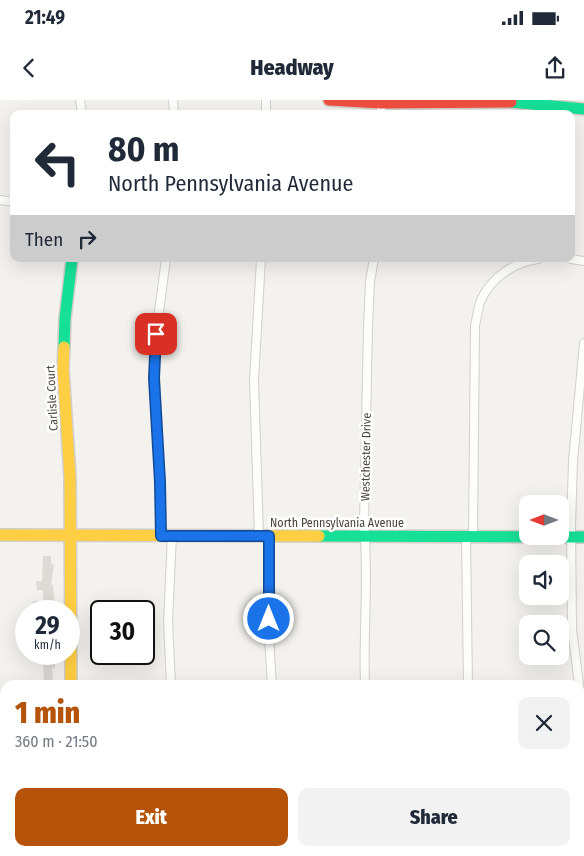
<!DOCTYPE html>
<html lang="en">
<head>
<meta charset="utf-8">
<style>
	body { margin:0; font-family:"Fira Sans Condensed",sans-serif; background:#f2f2f3; color:#1f2937; height:100vh; display:flex; flex-direction:column; font-size:19px; white-space:nowrap }
	* { box-sizing:border-box; margin:0 }
	p { font-size:16px; color:#747a83 }
	.icon { flex:none; width:28px; height:28px; fill:none; stroke:currentColor; stroke-width:2; stroke-linecap:round; stroke-linejoin:round }
	.map { position:relative; flex:1; overflow:hidden }
	.side { position:absolute; left:0px; top:580px; width:585px; height:176px; display:flex; flex-direction:column; background:#fff; border-radius:15px 15px 0 0; box-shadow:0 5px 20px #0002 }
	.side>* { flex:none }
	.guide { position:absolute; left:10px; top:10px; width:565px; height:152px; border-radius:10px; box-shadow:0 5px 20px #0002; background:#fff; color:#1f2937; overflow:hidden }
	.needle { width:32px; rotate:270deg }
	.buttons { position:absolute; left:519px; top:395px; display:grid; gap:10px }
	.buttons a { display:grid; place-items:center; width:50px; height:50px; border-radius:10px; background:#fff; box-shadow:0 5px 20px #0002; font-size:25px }
	.speed { position:absolute; left:15px; top:500px; display:flex; gap:10px; font-size:25px; font-weight:700; text-align:center }
	.speed>* { display:grid; place-content:center; width:65px; height:65px; border-radius:50%; background:#fff; box-shadow:0 5px 20px #0002; line-height:1 }
	.speed small { font-size:12px; font-weight:400 }
	.speed .limit { border:2px solid #111; border-radius:8px; background:#fff; color:#111 }
	.pin { position:absolute; display:grid; place-items:center; width:42px; height:42px; color:#fff; margin:-21px; border-radius:10px; box-shadow:0 2px 8px #0006 }
	.me { position:absolute; width:55px; margin:-28px; rotate:0deg; stroke-linejoin:round; filter:drop-shadow(0 0 4px #0008) }
	.turn { display:flex; align-items:center; gap:18px; height:105px; padding:0 15px; font-size:22px }
	.turn .icon { width:65px; height:65px; stroke-width:2.5 }
	.turn b { display:block; font-size:35px; line-height:42px }
	.then { display:flex; align-items:center; height:48px; padding:0 15px; background:#0003; gap:10px; font-size:19px }
	.round { display:grid; place-items:center; flex:none; width:52px; height:52px; border-radius:10px; background:#f2f2f3 }
	.overview { display:flex; align-items:center; justify-content:space-between; height:85px; padding:0 15px }
	h1 { font-size:30px; font-weight:800; line-height:38px; color:#b45309 }
	.primary-button { display:flex; gap:10px; margin-top:auto; padding:10px 15px }
	.primary-button a { flex:1; height:58px; border-radius:10px; background:#b45309; color:#fff; font-size:20px; font-weight:800; line-height:58px; text-align:center }
	.primary-button a+a { background:#f2f2f3; color:#1f2937 }
	.status { display:flex; justify-content:space-between; align-items:center; height:35px; padding:0 25px; background:#fff; direction:ltr }
	.status svg { height:14px; fill:currentColor }
	header { display:flex; justify-content:space-between; align-items:center; height:65px; padding:0 15px; background:#fff; font-size:22px; font-weight:800 }
	.map>svg:first-child { display:block }
</style>
</head>
<body>
<div class="status"><b>21:49</b><svg viewBox="0 0 49 12"><path d="M0 12V9h3v3zM5 12V6h3v6zM10 12V3h3v9zM15 12V0h3v12zM26 1h20v11H26zM47 4h2v5h-2z"/></svg></div>
<header><svg class="icon" aria-label="back" viewBox="0 0 24 24"><path d="M15 5l-7 7 7 7"/></svg>Headway<svg class="icon" aria-label="share" viewBox="0 0 24 24"><path d="M12 15V3M7 8l5-5 5 5M5 13v7h14v-7"/></svg></header>
<div class="map">
<svg width="584" height="756" viewBox="0 0 584 756">
	<rect width="100%" height="100%" fill="#f4f2ee"/>
	<g fill="#dedbd6">
		<path d="M43 456H51V464H54L51 485H53L55 510 33 511V501H43V490H37L36 481H42Z"/>
		<path d="M43 554H53V559H55V568H52L53 585H44Z"/>
	</g>
	<g fill="none" stroke-linecap="round" stroke-linejoin="round">
		<g stroke="#d2d0cb" stroke-width="10">
			<g id="street">
				<path d="M80 0 82 14"/>
				<path d="M173 0 174 14"/>
				<path d="M381 3V14"/>
				<path d="M266 14V0"/>
				<path d="M0 100 14 102"/>
				<path d="M571 159 584 161"/>
				<path d="M161 436 160 382 154 278 156 234 166 159"/>
				<path d="M259 436 254 280 261 159"/>
				<path d="M269 436V537L272 585"/>
				<path d="M466 437 468 585"/>
				<path d="M473 437 475 226C477 217 478 206 482 198 493 176 515 162 538 159"/>
				<path d="M171 585 168 521 172 436"/>
				<path d="M365 585C363 531 369 477 364 423L368 226 370 181 374 159"/>
				<path d="M579 585 572 529 571 425 573 361 584 243"/>
				<path d="M580 592 584 625"/>
				<path d="M77 751V756"/>
				<path d="M469 751V756"/>
				<path d="M176 756 177 751"/>
				<path d="M275 756 276 751"/>
				<path d="M374 756V751"/>
			</g>
		</g>
		<g stroke="#d3cfc5" stroke-width="14">
			<g id="fast">
				<path d="M511 2 584 9"/>
				<path d="M64 247 65 218 72 159"/>
				<path d="M319 436 584 437"/>
			</g>
		</g>
		<g stroke="#d3cfc5" stroke-width="14">
			<g id="slow">
				<path d="M64 247 63 269 70 378 71 585"/>
				<path d="M0 435 319 436"/>
			</g>
		</g>
		<g stroke="#d3cfc5" stroke-width="14">
			<path id="jam" d="M329 0 381 3 511 2"/>
		</g>
		<use href="#street" stroke="#fdfdfc" stroke-width="8"/>
		<use href="#fast" stroke="#16e098" stroke-width="11"/>
		<use href="#slow" stroke="#ffcf43" stroke-width="11"/>
		<use href="#jam" stroke="#f24e42" stroke-width="11"/>
	</g>
	<g fill="none" stroke-linecap="round" stroke-linejoin="round">
		<g stroke="#114b97" stroke-width="12">
			<path id="route" d="M156 234 154 278 160 382 161 436H269V519"/>
		</g>
		<use href="#route" stroke="#1a73e8" stroke-width="9"/>
	</g>
	<g text-anchor="middle" stroke-width="5" stroke-linejoin="round" paint-order="stroke">
		<g font-size="12" fill="#4b4439" stroke="#fff">
			<text transform="translate(52 298) rotate(-93)" y="4">Carlisle Court</text>
			<text transform="translate(366 357) rotate(-89)" y="4">Westchester Drive</text>
			<text x="337" y="427">North Pennsylvania Avenue</text>
		</g>
	</g>
</svg>
<div class="buttons">
<a><svg class="needle" viewBox="-14 -14 28 28"><path d="M0-13l5 13h-10z" fill="#e53935"/><path d="M0 13l5-13h-10z" fill="#747a83"/></svg></a>
<a><svg class="icon" aria-label="sound" viewBox="0 0 24 24"><path d="M4 9h4l5-4v14l-5-4H4zM17 9q2 3 0 6"/></svg></a>
<a><svg class="icon" aria-label="search" viewBox="0 0 24 24"><circle cx="10" cy="10" r="6"/><path d="M15 15l6 6"/></svg></a>
</div>
<div class="speed"><div>29<small>km/h</small></div><div class="limit">30</div></div>
<div class="pin" style="left:156px;top:234px;background:#d93025"><svg class="icon" aria-label="arrive" viewBox="0 0 24 24"><path d="M6 21V4h12l-3 4 3 4H6"/></svg></div>
<svg class="me" style="left:269px;top:519px" viewBox="-20 -20 40 40"><circle r="17" fill="#1a73e8" stroke="#fff" stroke-width="3"/><path d="M0-11L8 9 0 5-8 9z" fill="#fff"/></svg>
<div class="guide">
<div class="turn"><svg class="icon" aria-label="left" viewBox="0 0 24 24"><path d="M17 20v-9H6M10 6l-5 5 5 5"/></svg><div><b>80 m</b>North Pennsylvania Avenue</div></div>
<div class="then">Then<svg class="icon" aria-label="right" viewBox="0 0 24 24"><path d="M7 20v-9h11M14 6l5 5-5 5"/></svg></div>
</div>
<section class="side">
<div class="overview"><div><h1>1 min</h1><p>360 m · 21:50</p></div><a class="round"><svg class="icon" aria-label="close" viewBox="0 0 24 24"><path d="M6 6l12 12M18 6L6 18"/></svg></a></div>
<div class="primary-button"><a>Exit</a><a>Share</a></div>
</section>
</div>
</body>
</html>
